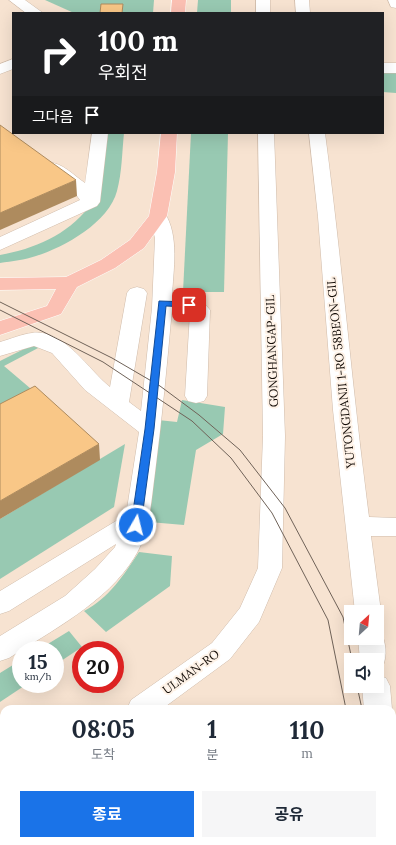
<!DOCTYPE html>
<html lang="ko">
<head>
<meta charset="utf-8">
<style>
	body { margin:0; font-family:Lora,"Noto Sans KR",serif; background:#f6f6f7; color:#1f2937; height:100vh; display:flex; flex-direction:column; font-size:15px; white-space:nowrap }
	* { box-sizing:border-box; margin:0 }
	p { font-size:13px; color:#747a83 }
	.icon { flex:none; width:22px; height:22px; fill:none; stroke:currentColor; stroke-width:2; stroke-linecap:round; stroke-linejoin:round }
	.map { position:relative; flex:1; overflow:hidden }
	.side { position:absolute; left:0px; top:705px; width:396px; height:140px; display:flex; flex-direction:column; background:#fff; border-radius:12px 12px 0 0; box-shadow:0 4px 16px #0002 }
	.side>* { flex:none }
	.hud { position:absolute; left:12px; top:12px; width:372px; height:122px; border-radius:0px; box-shadow:0 4px 16px #0002; background:#202124; color:#fff; overflow:hidden }
	.needle { width:26px; rotate:26deg }
	.buttons { position:absolute; left:344px; top:605px; display:grid; gap:8px }
	.buttons a { display:grid; place-items:center; width:40px; height:40px; border-radius:0px; background:#fff; box-shadow:0 4px 16px #0002; font-size:20px }
	.speed { position:absolute; left:12px; top:641px; display:flex; gap:8px; font-size:20px; font-weight:700; text-align:center }
	.speed>* { display:grid; place-content:center; width:52px; height:52px; border-radius:50%; background:#fff; box-shadow:0 4px 16px #0002; line-height:1 }
	.speed small { font-size:10px; font-weight:400 }
	.speed .limit { border:6px solid #d22; background:#fff; color:#111 }
	.pin { position:absolute; display:grid; place-items:center; width:34px; height:34px; color:#fff; margin:-17px; border-radius:8px; box-shadow:0 2px 6px #0006 }
	.me { position:absolute; width:44px; margin:-22px; rotate:8deg; stroke-linejoin:round; filter:drop-shadow(0 0 3px #0008) }
	.turn { display:flex; align-items:center; gap:14px; height:84px; padding:0 20px; font-size:18px }
	.turn .icon { width:52px; height:52px; stroke-width:2.5 }
	.turn b { display:block; font-size:28px; line-height:34px }
	.then { display:flex; align-items:center; height:38px; padding:0 20px; background:#0003; gap:8px; font-size:15px }
	.eta { display:flex; justify-content:space-evenly; align-items:center; height:68px; text-align:center }
	.eta b { font-size:24px; font-weight:700; line-height:28px }
	.button { display:flex; gap:8px; margin-top:auto; padding:8px 20px }
	.button a { flex:1; height:46px; border-radius:0px; background:#1a73e8; color:#fff; font-size:16px; font-weight:700; line-height:46px; text-align:center }
	.button a+a { background:#f6f6f7; color:#1f2937 }
	.map>svg:first-child { display:block }
</style>
</head>
<body>
<div class="map">
<svg width="396" height="845" viewBox="0 0 396 845">
	<rect width="100%" height="100%" fill="#f7e3d1"/>
	<g fill="#98c9b2">
		<path d="M45 0H154L153 13H74Z"/>
		<path d="M198 0H231V13H197Z"/>
		<path d="M383 71H396V93L383 92Z"/>
		<path d="M105 133H124C122 152 122 173 117 191 109 222 65 247 36 256 25 260 12 261 0 263V255C34 249 67 235 89 207Z"/>
		<path d="M191 133H228L224 292H183Z"/>
		<path d="M36 343 40 347 4 366 37 394 0 423V361Z"/>
		<path d="M182 400 225 407 223 434 196 450 184 525 149 522 158 420 177 422Z"/>
		<path d="M125 444 114 507 0 579V519Z"/>
		<path d="M139 552 172 556 170 586 106 632 84 611C109 598 124 575 139 552Z"/>
		<path d="M69 631 82 647 55 665V650H38Z"/>
		<path d="M21 660V684H27L0 702V673Z"/>
	</g>
	<g fill="none" stroke-linecap="round" stroke-linejoin="round">
		<g stroke="#d0bcab" stroke-width="1">
			<g id="minor">
				<path d="M9 0H25L43 13H26Z"/>
				<rect x="256" y="0" width="14" height="13"/>
				<path d="M295 0H309L310 13H296Z"/>
				<path d="M388 0H396V8L391 7Z"/>
				<path d="M13 59V69L0 74V64Z"/>
				<rect x="383" y="63" width="13" height="10"/>
				<path d="M92 133H108L100 202 97 206 0 250V237L80 200 75 193 42 167 45 163C60 160 73 175 85 183Z"/>
				<path d="M258 133H274L285 436 282 568 259 622 230 659 162 709H127L131 700 212 643 240 608 258 568 263 436Z"/>
				<path d="M309 133H325C342 261 352 389 369 517L396 518V536H371L381 612 377 620V612H355L333 410 318 217Z"/>
				<path d="M158 211 164 212C180 235 173 271 172 297L200 301 204 303 210 310 207 396 204 401 196 403 188 401 185 396 190 312 172 309C167 364 162 419 155 473 151 502 150 533 134 558 107 602 51 631 9 658L0 661V636L65 596 95 569 115 547 116 544 9 611 0 614V591L126 515 139 432 85 390 52 353 34 346 0 356V342C11 339 22 334 32 333 64 328 89 371 110 387L127 293 130 289 137 287 144 289 147 293 129 402 141 411 152 308 155 238 149 216 152 212Z"/>
				<path d="M377 629 380 630C386 642 388 656 382 668L377 670V660H360L358 638H377Z"/>
				<path d="M377 675 386 678 390 686 392 709H364L362 686H377Z"/>
				<path d="M4 794V823L0 825V796Z"/>
				<path d="M392 825 396 826V845H378L377 841H392Z"/>
			</g>
		</g>
		<g stroke="#fff" stroke-width="1">
			<g id="major">
				<path d="M172 0H186L185 13H171Z"/>
				<path d="M161 133H177L175 172 167 216 144 248 115 268 77 287 61 314 0 335V321L47 306 56 289 0 290V278L66 277 101 260 130 240 149 216 157 172Z"/>
			</g>
		</g>
		<use href="#minor" fill="#fff" fill-rule="evenodd"/>
		<use href="#major" fill="#fbc0b3" fill-rule="evenodd"/>
		<g stroke="#6f6258" stroke-width="1">
			<path d="M0 302 112 358 160 386 199 415 240 450 285 508 343 617 352 660"/>
			<path d="M0 310 103 362 192 421 231 458 272 513 328 620 346 709"/>
			<path d="M357 686 362 709"/>
			<path d="M366 841V845"/>
			<path d="M384 841V845"/>
		</g>
	</g>
	<g fill="#ae8b5e">
		<path d="M76 180 77 196 0 230V213Z"/>
		<path d="M99 444 100 460 0 519V501Z"/>
	</g>
	<g fill="#f9c787" stroke="#ae8b5e">
		<path d="M101 4H123L122 13H100Z"/>
		<path d="M0 125 76 180 0 213Z"/>
		<path d="M35 386 99 444 0 501V404Z"/>
		<path d="M112 841H158L162 845H107Z"/>
	</g>
	<path fill="#1a73e8" stroke="#114b97" d="M159 301 189 302 193 305 189 307 166 306 154 429 141 525 136 529 131 525 145 429Z"/>
	<g text-anchor="middle" stroke-width="4" stroke-linejoin="round" paint-order="stroke">
		<g font-size="12" fill="#120b06" stroke="#fef2e7">
			<text transform="translate(272 351) rotate(-92)" y="4">GONGHANGAP-GIL</text>
			<text transform="translate(341 373) rotate(-96)" y="4">YUTONGDANJI 1-RO 58BEON-GIL</text>
			<text transform="translate(191 672) rotate(-36)" y="4">ULMAN-RO</text>
		</g>
	</g>
</svg>
<div class="buttons">
<a><svg class="needle" viewBox="-14 -14 28 28"><path d="M0-13l5 13h-10z" fill="#e53935"/><path d="M0 13l5-13h-10z" fill="#747a83"/></svg></a>
<a><svg class="icon" aria-label="sound" viewBox="0 0 24 24"><path d="M4 9h4l5-4v14l-5-4H4zM17 9q2 3 0 6"/></svg></a>
</div>
<div class="speed"><div>15<small>km/h</small></div><div class="limit">20</div></div>
<div class="pin" style="left:189px;top:305px;background:#d93025"><svg class="icon" aria-label="arrive" viewBox="0 0 24 24"><path d="M6 21V4h12l-3 4 3 4H6"/></svg></div>
<svg class="me" style="left:136px;top:525px" viewBox="-20 -20 40 40"><circle r="17" fill="#1a73e8" stroke="#fff" stroke-width="3"/><path d="M0-11L8 9 0 5-8 9z" fill="#fff"/></svg>
<div class="hud">
<div class="turn"><svg class="icon" aria-label="right" viewBox="0 0 24 24"><path d="M7 20v-9h11M14 6l5 5-5 5"/></svg><div><b>100 m</b>우회전</div></div>
<div class="then">그다음<svg class="icon" aria-label="arrive" viewBox="0 0 24 24"><path d="M6 21V4h12l-3 4 3 4H6"/></svg></div>
</div>
<section class="side">
<div class="eta">
<div><b>08:05</b><p>도착</p></div>
<div><b>1</b><p>분</p></div>
<div><b>110</b><p>m</p></div>
</div>
<div class="button"><a>종료</a><a>공유</a></div>
</section>
</div>
</body>
</html>
